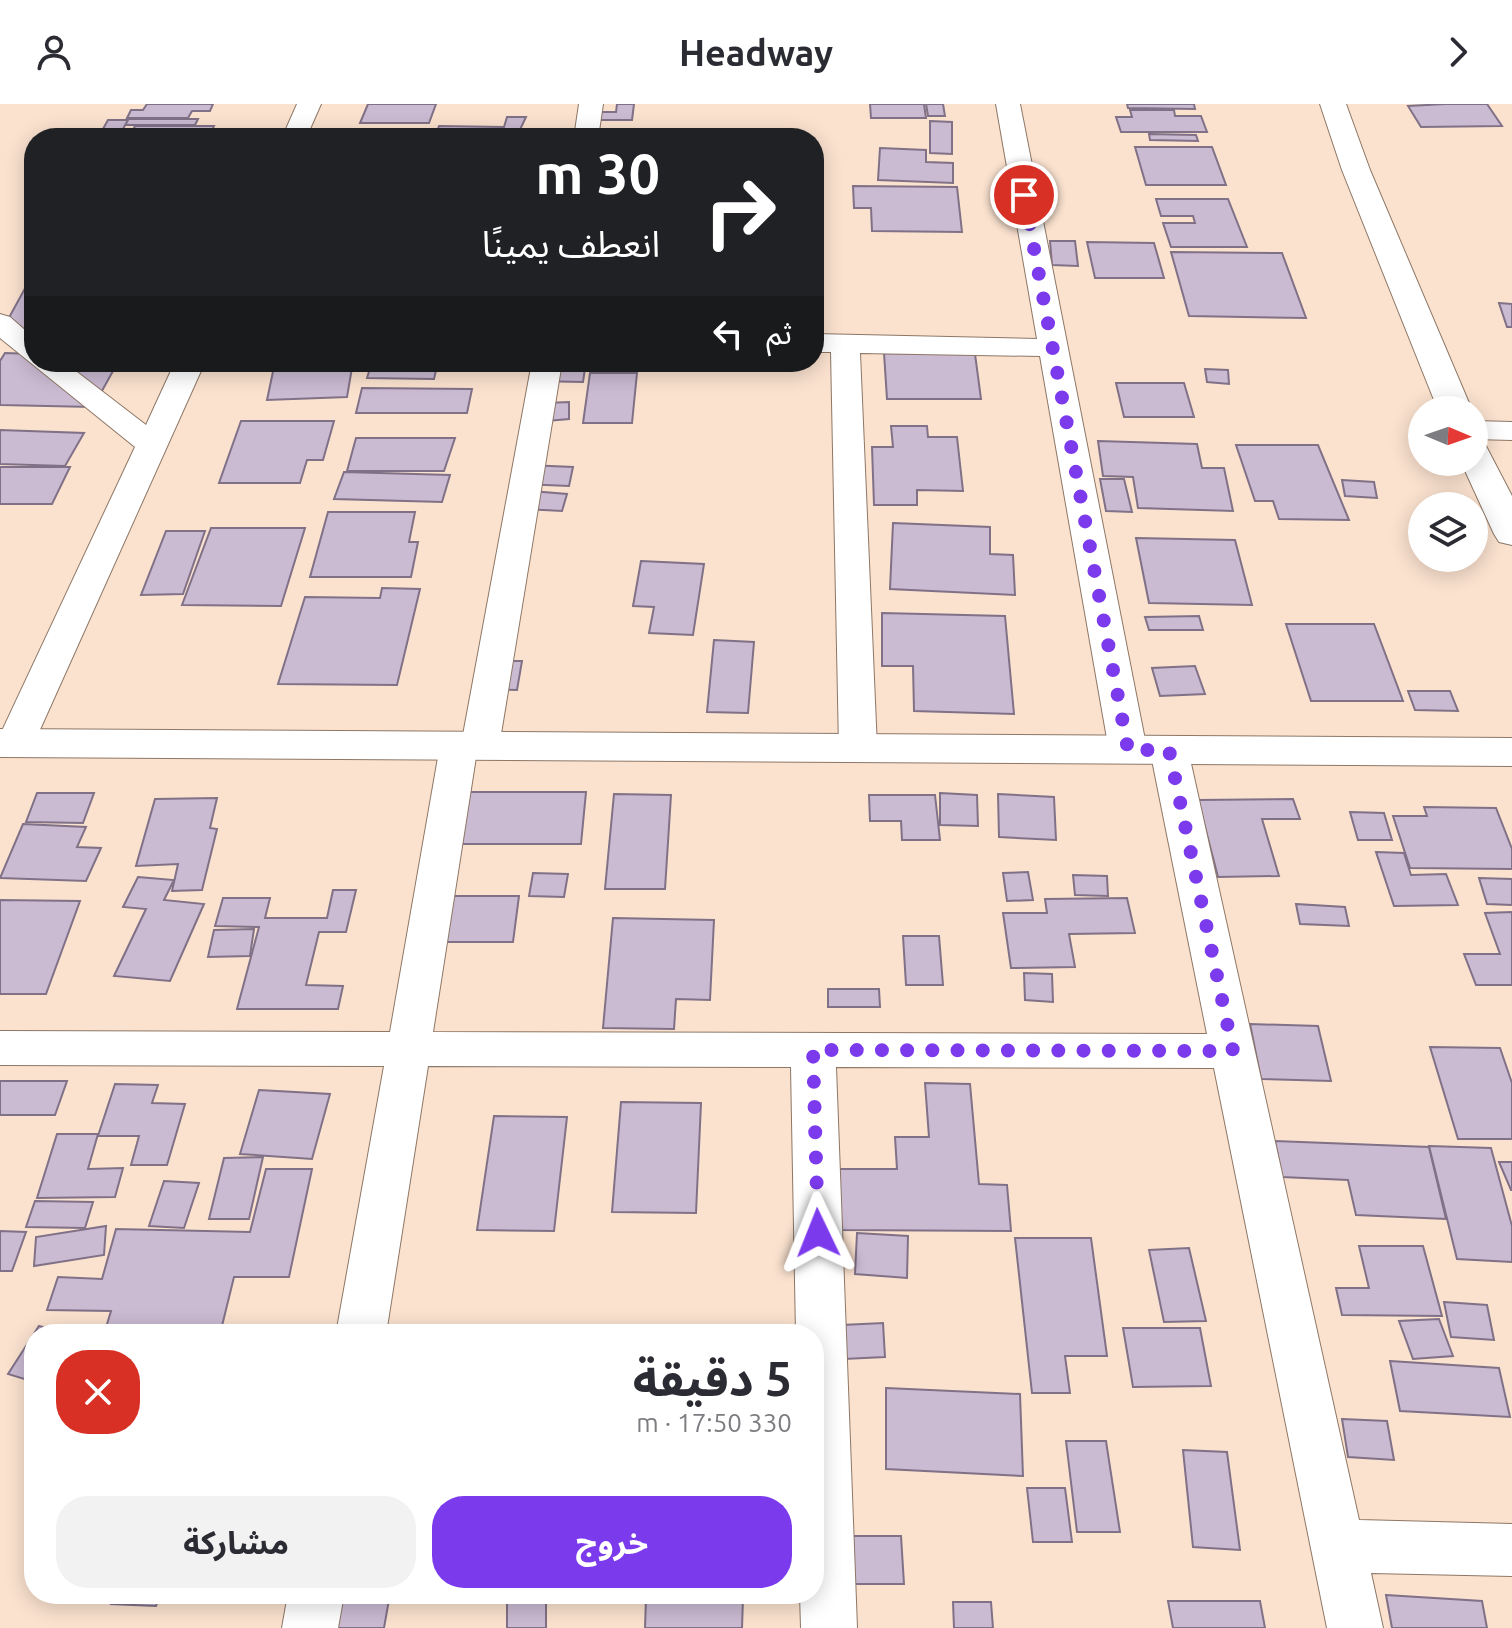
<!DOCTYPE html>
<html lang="ar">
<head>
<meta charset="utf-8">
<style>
	body { margin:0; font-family:Ubuntu,"Noto Sans Arabic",sans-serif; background:#f2f2f3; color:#2b2b33; direction:rtl; height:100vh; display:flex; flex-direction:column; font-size:30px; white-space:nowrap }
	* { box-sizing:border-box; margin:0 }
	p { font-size:26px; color:#7c7c81 }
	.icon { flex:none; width:44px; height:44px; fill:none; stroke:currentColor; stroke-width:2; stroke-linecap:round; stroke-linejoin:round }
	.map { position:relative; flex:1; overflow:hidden; direction:ltr }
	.drawer { position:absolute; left:24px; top:1220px; width:800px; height:280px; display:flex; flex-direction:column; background:#fff; border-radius:32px; box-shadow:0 4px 20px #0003; direction:rtl }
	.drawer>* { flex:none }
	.hud { position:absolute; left:24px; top:24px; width:800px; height:244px; border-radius:32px; box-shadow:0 4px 20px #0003; direction:rtl; background:#202124; color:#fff; overflow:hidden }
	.needle { width:52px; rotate:92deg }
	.fabs { position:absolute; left:1408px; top:292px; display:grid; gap:16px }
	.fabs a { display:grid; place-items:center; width:80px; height:80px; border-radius:50%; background:#fff; box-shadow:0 4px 20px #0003; font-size:40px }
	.pin { position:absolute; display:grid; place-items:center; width:68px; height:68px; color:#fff; margin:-34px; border:4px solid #fff; border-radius:50%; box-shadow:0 2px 8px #0007 }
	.me { position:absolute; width:88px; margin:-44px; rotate:358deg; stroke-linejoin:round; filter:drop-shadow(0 0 6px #0008) }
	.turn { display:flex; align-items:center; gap:28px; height:168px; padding:0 32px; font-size:36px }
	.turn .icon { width:104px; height:104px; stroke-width:2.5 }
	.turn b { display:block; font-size:56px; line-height:68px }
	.then { display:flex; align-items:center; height:76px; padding:0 32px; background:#0003; gap:16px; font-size:30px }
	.round { display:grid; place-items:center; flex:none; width:84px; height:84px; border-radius:32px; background:#f2f2f3 }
	.summary { display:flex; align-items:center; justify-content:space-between; height:136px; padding:0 32px }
	h1 { font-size:48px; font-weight:700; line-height:60px }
	.button { display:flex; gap:16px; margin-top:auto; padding:16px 32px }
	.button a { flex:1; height:92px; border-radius:32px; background:#7c3aed; color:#fff; font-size:32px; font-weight:700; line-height:92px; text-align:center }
	.button a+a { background:#f2f2f3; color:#2b2b33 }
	header { display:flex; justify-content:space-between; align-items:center; height:104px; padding:0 32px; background:#fff; font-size:36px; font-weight:700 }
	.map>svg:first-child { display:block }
</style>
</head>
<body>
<header><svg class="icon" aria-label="forward" viewBox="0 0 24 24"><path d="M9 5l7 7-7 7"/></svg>Headway<svg class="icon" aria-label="person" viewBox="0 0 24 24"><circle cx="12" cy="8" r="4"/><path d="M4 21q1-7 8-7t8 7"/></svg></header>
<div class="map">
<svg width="1512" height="1524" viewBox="0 0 1512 1524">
	<rect width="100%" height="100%" fill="#fbe2cf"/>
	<g fill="#cabad2" stroke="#807187" stroke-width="2">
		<path d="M147 0H213L210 7H192L188 14H127L131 6H143Z"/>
		<path d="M368 0H436L429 19H360Z"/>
		<path d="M617 0H634L632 16H592L593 8H616Z"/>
		<path d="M870 0H924L926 14H871Z"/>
		<path d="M926 0H943L945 12H928Z"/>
		<path d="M1127 0H1194L1195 5 1128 4Z"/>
		<path d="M1445 0H1487L1502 22 1421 23 1408 2Z"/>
		<path d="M1130 6H1174L1175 12H1201L1207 28H1121L1116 13H1132Z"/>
		<path d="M507 13H526L516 34H435L439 22 504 23Z"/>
		<path d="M128 15H198L195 21H124Z"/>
		<path d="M108 16H128L119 32H99Z"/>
		<path d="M930 17 952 18V50L930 49Z"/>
		<path d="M135 22H214L208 34H129Z"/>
		<path d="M1149 30 1196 31 1198 37 1150 36Z"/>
		<path d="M1135 43H1212L1226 81H1146Z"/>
		<path d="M880 44 926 46V58L953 59V79L878 76Z"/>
		<path d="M853 82 957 83 962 128 872 127 871 104H854Z"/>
		<path d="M1156 95H1228L1247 143H1171L1163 119H1195L1193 112H1161Z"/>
		<path d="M1050 137H1075L1078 162 1052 161Z"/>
		<path d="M1087 138 1154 139 1164 174H1095Z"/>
		<path d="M1171 148 1282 149 1306 214 1189 212Z"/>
		<path d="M34 168V231H0V230Z"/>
		<path d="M1499 199 1512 200V223H1507Z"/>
		<path d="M5 249 34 250V258H118L93 303 0 301V257Z"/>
		<path d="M884 249 975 250 981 295H887Z"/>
		<path d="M275 258H353L347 293 267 296Z"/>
		<path d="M372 258H438L434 275 367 274Z"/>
		<path d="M440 258H467L464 267 438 266Z"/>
		<path d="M540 258H586L583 278 536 277Z"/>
		<path d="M1205 265 1228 266 1229 280 1207 278Z"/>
		<path d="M590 269H637L632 319H583Z"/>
		<path d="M1116 279H1184L1194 313H1124Z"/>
		<path d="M362 284 472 285 467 309H356Z"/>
		<path d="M569 298V315L547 317 546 299Z"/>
		<path d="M241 317H334L323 356H307L300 379H219Z"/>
		<path d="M891 322H927L928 333H957L963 387 917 386V401H874L872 343H893Z"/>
		<path d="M0 326 84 329 65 362 0 360Z"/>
		<path d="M356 334H455L444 367H347Z"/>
		<path d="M1098 337 1197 340 1202 364H1224L1233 407 1138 404 1133 373 1103 372Z"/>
		<path d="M1236 341H1318L1349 416 1279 415 1273 397H1255Z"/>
		<path d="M527 361 573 363 569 382 522 380Z"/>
		<path d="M0 363H70L52 400H0Z"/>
		<path d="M344 368 450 371 442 398 334 395Z"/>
		<path d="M1100 375H1124L1132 408 1106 407Z"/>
		<path d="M1342 376 1374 378 1377 394 1345 392Z"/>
		<path d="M531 387 567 390 562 407 525 405Z"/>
		<path d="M328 408H415L409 438H418L411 473H310Z"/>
		<path d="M893 419 990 423V450L1013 451 1015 491 890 485Z"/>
		<path d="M211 424H305L281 502 182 501Z"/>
		<path d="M166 427H205L183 490 141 491Z"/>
		<path d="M1136 434 1235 436 1252 501 1149 499Z"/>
		<path d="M641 457 704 460 693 531 649 529 654 503 633 502Z"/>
		<path d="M382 484 420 485 397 581 278 580 305 493 380 494Z"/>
		<path d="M882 509 1005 512 1014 610 914 607 913 562H882Z"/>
		<path d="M1199 512 1203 526H1149L1145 513Z"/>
		<path d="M1286 520H1374L1403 597H1311Z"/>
		<path d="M714 536 754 538 748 609 707 608Z"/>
		<path d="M491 557H522L517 586 486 585Z"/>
		<path d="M1195 562 1205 590 1160 592 1152 564Z"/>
		<path d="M1408 587H1450L1458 607 1415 606Z"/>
		<path d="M462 688H586L581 740H453Z"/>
		<path d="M37 689H94L83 719 26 718Z"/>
		<path d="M940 689 977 691 978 722 940 721Z"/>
		<path d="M614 690 671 691 665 785H605Z"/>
		<path d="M998 690 1054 693 1056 736 999 733Z"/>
		<path d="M869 691H935L940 736H902L901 717H870Z"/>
		<path d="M217 694 210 724 217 725 202 786 172 787 178 760 136 762 155 695Z"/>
		<path d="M1293 695 1300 715H1262L1279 772 1218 773 1198 696Z"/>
		<path d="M1424 703 1496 704 1512 745V765L1410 764 1393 712H1427Z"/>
		<path d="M1350 708 1384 709 1392 736H1358Z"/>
		<path d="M23 720 86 723 77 743 101 744 86 777 0 774Z"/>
		<path d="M1376 748 1404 749 1411 771 1446 770 1458 801 1394 802Z"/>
		<path d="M1028 768 1033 796 1007 797 1003 769Z"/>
		<path d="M533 769 568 770 564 793 529 792Z"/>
		<path d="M1073 771 1107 772 1108 792 1075 791Z"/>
		<path d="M138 773 174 776 164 796 204 800 170 877 114 872 146 805 123 803Z"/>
		<path d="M1479 774 1512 775V801L1487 800Z"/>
		<path d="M333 786H356L346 828H319L306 881 343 882 338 905H237L259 823 215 822 223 794H270L265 814H327Z"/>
		<path d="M453 792H519L513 838H445Z"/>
		<path d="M1127 794 1135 829 1069 830 1075 863 1011 864 1003 809H1047L1045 795Z"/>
		<path d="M0 796 80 797 46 890H0Z"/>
		<path d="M1296 800 1345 803 1349 822 1300 820Z"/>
		<path d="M1512 808V881H1476L1464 850H1500L1485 809Z"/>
		<path d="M613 814 714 816 710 896 676 895 674 925 603 924Z"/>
		<path d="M254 825 250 852 208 853 214 826Z"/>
		<path d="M903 832H939L943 881H906Z"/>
		<path d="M1024 869 1052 870 1053 898 1025 896Z"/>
		<path d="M828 885H879L880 903H828Z"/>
		<path d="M1250 920 1318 922 1331 977 1261 975Z"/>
		<path d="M1430 943 1500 944 1512 979V1035H1458Z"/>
		<path d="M0 977H67L55 1011H0Z"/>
		<path d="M925 979 970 980 979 1080 1007 1081 1011 1127 835 1126 833 1065H897L895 1033H929Z"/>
		<path d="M115 980 158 981 152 999 185 1000 167 1061H131L139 1032H98Z"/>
		<path d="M259 986 330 990 312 1055 240 1050Z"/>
		<path d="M621 998 701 999 696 1109 612 1108Z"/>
		<path d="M494 1012 567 1013 554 1127 477 1126Z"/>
		<path d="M57 1030H98L88 1065 123 1064 115 1093 37 1094Z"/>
		<path d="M1275 1037 1429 1043 1446 1115 1356 1111 1348 1076 1282 1073Z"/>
		<path d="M1429 1042 1491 1044 1512 1122V1158L1457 1155Z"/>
		<path d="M263 1053 249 1115H209L224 1054Z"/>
		<path d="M1499 1058H1512V1086H1511Z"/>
		<path d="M266 1065H312L289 1173H234L220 1230H104L111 1207 47 1206 58 1173 102 1175 116 1125 250 1128Z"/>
		<path d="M164 1077 199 1079 184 1124 149 1122Z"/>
		<path d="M35 1097 93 1098 85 1124 26 1123Z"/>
		<path d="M106 1122 104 1151 34 1162 36 1133Z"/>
		<path d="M0 1127 26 1128 12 1167H0Z"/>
		<path d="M857 1129 908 1132 907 1174 855 1170Z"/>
		<path d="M1015 1134H1091L1107 1252H1065L1070 1289H1032Z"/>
		<path d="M1359 1142H1423L1442 1212 1342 1211 1336 1184H1369Z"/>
		<path d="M1189 1144 1206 1217 1164 1218 1149 1146Z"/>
		<path d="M1444 1198 1487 1201 1494 1236 1451 1233Z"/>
		<path d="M1439 1215 1453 1252 1413 1255 1399 1217Z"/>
		<path d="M883 1219 885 1253 844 1255 842 1221Z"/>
		<path d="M39 1222 69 1230H34V1278L8 1270Z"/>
		<path d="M1123 1224H1200L1211 1282 1133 1283Z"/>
		<path d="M1390 1257 1499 1264 1510 1313 1400 1307Z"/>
		<path d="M886 1284 1020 1290 1023 1372 886 1365Z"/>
		<path d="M1342 1315 1387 1317 1394 1356 1348 1353Z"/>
		<path d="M1066 1337H1106L1120 1428H1077Z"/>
		<path d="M1183 1346 1227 1348 1240 1446 1193 1443Z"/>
		<path d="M1027 1384H1065L1072 1438H1033Z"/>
		<path d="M843 1432H901L904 1480H845Z"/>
		<path d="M114 1490H160L156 1502 111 1500Z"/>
		<path d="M339 1490H390L384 1524H332Z"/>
		<rect x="507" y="1490" width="39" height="34"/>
		<path d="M1386 1491 1482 1497 1487 1524H1392Z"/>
		<path d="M646 1494H743L742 1524H645Z"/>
		<path d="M1168 1497H1260L1265 1524H1173Z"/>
		<path d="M953 1498H991L993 1524H954Z"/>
	</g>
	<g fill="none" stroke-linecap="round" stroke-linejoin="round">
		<g stroke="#8d7766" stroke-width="2">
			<g id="street">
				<path d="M297 0H321L306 34H282Z"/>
				<path d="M579 0H603L598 34H574Z"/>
				<path d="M996 0H1020L1147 646 1141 655 1128 658 1115 655 1109 646 1040 252 860 249 877 644 871 653 858 656 845 653 839 644 831 248H814V230L1037 235Z"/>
				<path d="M0 210 10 213 34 234V258H64L146 321 175 258H205L34 639 28 648 15 651 2 648 0 631 135 343 0 234Z"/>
				<path d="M532 258H562L499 642 493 651 476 653 433 928 1207 930 1150 646 1156 637 1169 634 1182 637 1188 646 1359 1416 1512 1420V1472L1371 1469 1383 1524H1327L1214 964 836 963 857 1524H801L800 1490H814V1230H796L791 963 428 962 386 1230H336L384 962 0 961V927L390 928 440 642 446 633 463 631Z"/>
				<path d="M1474 317 1512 318V336L1474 335Z"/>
				<path d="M288 1490H344L338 1524H282Z"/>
			</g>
		</g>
		<g stroke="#8d7766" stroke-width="2">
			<g id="secondary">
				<path d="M1320 0H1346L1370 66 1472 306H1438L1342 66Z"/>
				<path d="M1474 339 1486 342 1512 392V441L1499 438 1494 430 1461 358H1474Z"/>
				<path d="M0 625 1512 634V662L0 653Z"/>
			</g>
		</g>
		<use href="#street" fill="#fff" fill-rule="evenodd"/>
		<use href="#secondary" fill="#fff" fill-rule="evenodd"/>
	</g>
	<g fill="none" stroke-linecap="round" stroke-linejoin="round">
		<path stroke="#7c3aed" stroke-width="14" stroke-dasharray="0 25.2" d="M818 1129 813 946 1233 947 1169 646H1128L1024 91"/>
	</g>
</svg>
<div class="fabs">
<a><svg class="needle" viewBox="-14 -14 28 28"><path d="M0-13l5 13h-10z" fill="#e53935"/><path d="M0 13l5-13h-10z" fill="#7c7c81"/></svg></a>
<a><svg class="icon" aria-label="layers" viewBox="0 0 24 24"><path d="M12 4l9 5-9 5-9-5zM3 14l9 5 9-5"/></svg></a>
</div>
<div class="pin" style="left:1024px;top:91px;background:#d93025"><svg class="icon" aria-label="arrive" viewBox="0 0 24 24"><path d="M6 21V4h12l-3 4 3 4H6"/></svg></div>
<svg class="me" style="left:818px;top:1129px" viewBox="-20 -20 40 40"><path d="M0-17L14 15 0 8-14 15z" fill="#7c3aed" stroke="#fff" stroke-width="4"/></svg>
<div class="hud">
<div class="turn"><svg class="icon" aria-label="right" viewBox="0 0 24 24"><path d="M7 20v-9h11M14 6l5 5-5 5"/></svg><div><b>30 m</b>انعطف يمينًا</div></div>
<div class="then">ثم<svg class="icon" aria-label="left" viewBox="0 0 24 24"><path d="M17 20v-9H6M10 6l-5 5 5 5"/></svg></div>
</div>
<section class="drawer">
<div class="summary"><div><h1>5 دقيقة</h1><p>330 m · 17:50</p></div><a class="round" style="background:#d93025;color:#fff"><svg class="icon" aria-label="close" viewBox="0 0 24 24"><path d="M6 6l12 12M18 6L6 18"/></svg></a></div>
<div class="button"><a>خروج</a><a>مشاركة</a></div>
</section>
</div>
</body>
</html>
